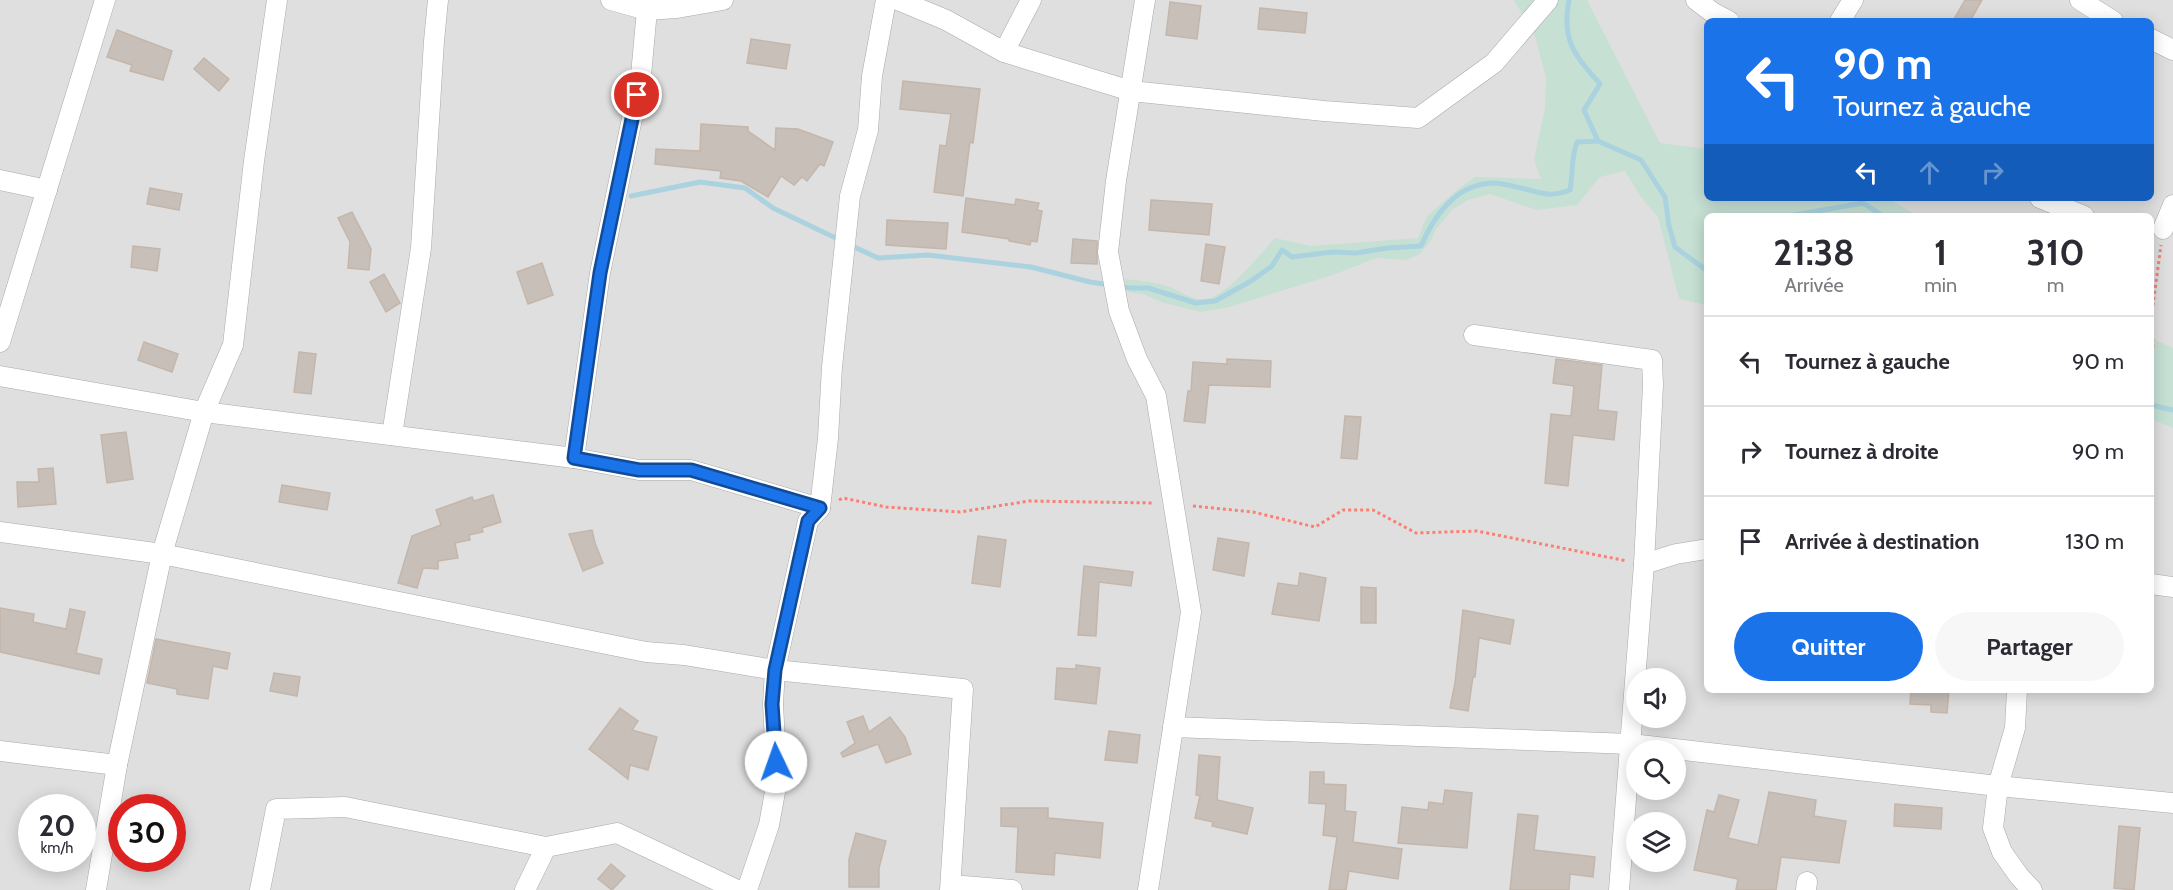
<!DOCTYPE html>
<html lang="fr">
<head>
<meta charset="utf-8">
<style>
	body { margin:0; font-family:Cabin,sans-serif; background:#f7f7f7; color:#2b2b33; height:100vh; display:flex; flex-direction:column; font-size:22px; white-space:nowrap }
	* { box-sizing:border-box; margin:0 }
	p { font-size:20px; color:#7c7c81 }
	.icon { flex:none; width:33px; height:33px; fill:none; stroke:currentColor; stroke-width:2; stroke-linecap:round; stroke-linejoin:round }
	.map { position:relative; flex:1; overflow:hidden }
	.sheet { position:absolute; left:1704px; top:213px; width:450px; height:480px; display:flex; flex-direction:column; background:#fff; border-radius:9px; box-shadow:0 3px 15px #0003 }
	.sheet>* { flex:none }
	.banner { position:absolute; left:1704px; top:18px; width:450px; height:183px; border-radius:9px; box-shadow:0 3px 15px #0003; background:#1a73e8; color:#fff; overflow:hidden }
	.controls { position:absolute; left:1626px; top:668px; display:grid; gap:12px }
	.controls a { display:grid; place-items:center; width:60px; height:60px; border-radius:50%; background:#fff; box-shadow:0 3px 15px #0003; font-size:30px }
	.speed { position:absolute; left:18px; top:794px; display:flex; gap:12px; font-size:30px; font-weight:700; text-align:center }
	.speed>* { display:grid; place-content:center; width:78px; height:78px; border-radius:50%; background:#fff; box-shadow:0 3px 15px #0003; line-height:1 }
	.speed small { font-size:15px; font-weight:400 }
	.speed .limit { border:9px solid #d22; background:#fff; color:#111 }
	.pin { position:absolute; display:grid; place-items:center; width:51px; height:51px; color:#fff; margin:-26px; border:3px solid #fff; border-radius:50%; box-shadow:0 2px 6px #0007 }
	.me { position:absolute; width:66px; margin:-33px; rotate:357deg; stroke-linejoin:round; filter:drop-shadow(0 0 4px #0008) }
	.turn { display:flex; align-items:center; gap:21px; height:126px; padding:0 30px; font-size:27px }
	.turn .icon { width:78px; height:78px; stroke-width:2.5 }
	.turn b { display:block; font-size:42px; line-height:51px }
	.lanes { display:flex; align-items:center; height:57px; padding:0 30px; background:#0003; justify-content:center; gap:30px; direction:ltr }
	.lanes .off { opacity:.35 }
	.eta { display:flex; justify-content:space-evenly; align-items:center; height:102px; text-align:center }
	.eta b { font-size:36px; font-weight:700; line-height:42px }
	.cta { display:flex; gap:12px; margin-top:auto; padding:12px 30px }
	.cta a { flex:1; height:69px; border-radius:36px; background:#1a73e8; color:#fff; font-size:24px; font-weight:700; line-height:69px; text-align:center }
	.cta a+a { background:#f7f7f7; color:#2b2b33 }
	ul { padding:0; list-style:none }
	li { display:flex; align-items:center; gap:18px; height:90px; padding:0 30px; border-top:2px solid #e1e1e2 }
	li div { flex:1 }
	li b { display:block; font-size:22px }
	li em { font-style:normal }
	.map>svg:first-child { display:block }
</style>
</head>
<body>
<div class="map">
<svg width="2173" height="890" viewBox="0 0 2173 890">
	<rect width="100%" height="100%" fill="#f2efe9"/>
	<path fill="#e0dfdf" fill-rule="evenodd" d="M0 0H2173V890H0ZM1707 21H2151V198H1707ZM1707 216H2151V690H1707ZM1636 678H1676V717H1636ZM1636 750H1676V789H1636ZM32 807H82V858H32ZM122 807H172V858H122ZM1636 822H1676V861H1636Z"/>
	<g fill="#c6e0d4">
		<path d="M1514 0H1587L1660 143 1707 149V198H1888L1917 216H1707V305L1679 299 1658 217 1641 197 1625 171 1600 177 1577 205 1536 210 1490 194 1468 200 1452 210 1436 229 1432 239 1420 254 1407 260 1376 258 1336 274 1229 307 1201 312 1164 303 1143 294 1128 292 1124 279C1139 280 1155 282 1170 287 1180 291 1193 301 1205 299 1227 297 1260 254 1275 238L1311 246 1418 238 1427 216 1458 189 1475 177 1541 179 1534 160 1545 108 1546 78 1535 36Z"/>
		<path d="M2151 338 2173 348V428L2151 419Z"/>
	</g>
	<g fill="none" stroke-linecap="round" stroke-linejoin="round">
		<g stroke="#aad3df" stroke-width="5">
			<path d="M1569 0C1561 41 1575 55 1600 84L1584 110 1598 141 1641 160 1665 197 1669 226 1675 247 1706 270 1707 269"/>
			<path d="M631 196 700 182 745 188 773 208 842 241"/>
			<path d="M1789 216 1863 203 1883 216"/>
			<path d="M850 245 878 258 928 255 1031 267 1090 282 1130 288H1148L1196 303 1215 301 1251 281 1272 266 1282 250 1292 257 1332 252 1356 253 1387 248 1421 246C1434 216 1456 184 1493 183 1502 183 1512 186 1521 188 1541 193 1549 198 1570 190 1573 174 1571 157 1577 142L1598 141"/>
			<path d="M2151 405 2173 410"/>
		</g>
	</g>
	<g fill="#c7bfb8" stroke="#c4b6ab" stroke-width="1.5">
		<path d="M1965 0H1982L1970 21H1953Z"/>
		<path d="M1170 2 1201 6 1197 39 1166 35Z"/>
		<path d="M1260 8 1307 13 1305 33 1258 29Z"/>
		<path d="M117 30 172 51 163 80 130 71 132 65 107 57Z"/>
		<path d="M751 39 790 45 786 69 747 63Z"/>
		<path d="M204 58 229 79 219 91 194 69Z"/>
		<path d="M903 81 980 89 973 143 970 142 963 196 934 192 940 145 946 146 951 114 900 109Z"/>
		<path d="M701 124 748 127V131L775 150 776 128 798 129 833 142 824 166 820 164 807 181 802 177 794 185 781 176 768 197 741 181 720 178 721 171 655 164 656 149 700 151Z"/>
		<path d="M150 188 182 194 179 210 147 204Z"/>
		<path d="M966 198 1015 205 1016 199 1039 203 1037 210 1042 211 1037 242 1031 241 1030 245 1009 241V239L962 232Z"/>
		<path d="M1151 200 1212 204 1209 235 1149 230Z"/>
		<path d="M352 212 371 249 369 270 348 268 350 242 338 218Z"/>
		<path d="M887 220 948 223 946 249 886 245Z"/>
		<path d="M1073 239 1097 241V264L1071 263Z"/>
		<path d="M1206 244 1225 247 1219 284 1201 281Z"/>
		<path d="M133 246 160 249 157 271 131 267Z"/>
		<path d="M542 263 553 295 528 304 517 272Z"/>
		<path d="M384 274 400 303 386 312 370 282Z"/>
		<path d="M144 342 178 354 172 372 138 360Z"/>
		<path d="M299 352 316 354 311 394 294 392Z"/>
		<path d="M1227 359 1271 361 1270 387 1209 385 1205 423 1184 421 1188 391H1191L1193 362 1227 364Z"/>
		<path d="M1556 359 1602 365 1598 410 1617 412 1614 440 1573 435 1568 486 1545 483 1551 414 1571 416 1574 386 1553 383Z"/>
		<path d="M1345 416 1361 417 1357 459 1341 458Z"/>
		<path d="M126 432 133 479 107 483 101 435Z"/>
		<path d="M53 468 56 504 18 507 17 482H39L38 469Z"/>
		<path d="M282 485 330 493 327 510 279 502Z"/>
		<path d="M493 495 501 522 482 528 483 532 469 535 470 540 455 543 458 558 438 561V569L423 568 417 588 398 583 412 536 441 525 436 510 472 497 474 501Z"/>
		<path d="M592 530 595 543 603 563 583 571 569 534Z"/>
		<path d="M978 536 1006 540 1000 587 972 583Z"/>
		<path d="M1218 538 1249 543 1244 576 1213 570Z"/>
		<path d="M1084 566 1133 572 1131 586 1099 582 1096 636 1078 635Z"/>
		<path d="M1300 573 1326 578 1319 621 1272 614 1278 583 1298 586Z"/>
		<path d="M1361 587 1376 588V623H1361Z"/>
		<path d="M0 608 34 614 33 622 66 629 70 609 85 612 76 653 102 659 99 674 0 652Z"/>
		<path d="M1463 610 1514 620 1510 644 1479 638 1475 677H1473L1468 711 1450 708 1455 683Z"/>
		<path d="M156 639 230 653 227 669 213 666 208 699 177 694V689L147 683Z"/>
		<path d="M1076 665 1100 668 1096 704 1055 699 1057 668 1076 669Z"/>
		<path d="M274 673 300 677 297 696 270 691Z"/>
		<path d="M1911 690H1949L1947 713 1931 712V705L1910 704Z"/>
		<path d="M620 708 638 721 632 730 657 737 648 770 630 765 628 779 589 749Z"/>
		<path d="M863 716 869 732 890 717 905 737 911 754 886 763 878 744 843 757 841 753 855 743 847 722Z"/>
		<path d="M1109 731 1140 735 1137 763 1105 760Z"/>
		<path d="M1199 755 1220 757 1217 800 1253 808 1247 834 1212 826 1213 822 1195 818 1200 796 1196 795Z"/>
		<path d="M1310 772H1324V784L1346 785 1345 811 1356 812 1353 842 1402 849 1398 879 1349 871 1346 890H1329L1337 837 1323 835 1326 804 1309 803Z"/>
		<path d="M1445 790 1472 793 1467 848 1398 843 1402 807 1428 810 1429 802 1443 804Z"/>
		<path d="M1769 792 1816 800 1814 816 1846 821 1839 863 1781 857 1776 890H1736L1738 879 1694 870 1707 810 1714 812 1719 795 1739 800 1728 838 1758 845Z"/>
		<path d="M1895 804 1942 808 1941 829 1894 826Z"/>
		<path d="M1001 808H1048V818L1103 823 1100 858 1055 853 1054 875 1016 872 1018 827 1001 826Z"/>
		<path d="M1518 814 1538 816 1534 850 1595 857 1593 877 1570 874 1569 890H1510Z"/>
		<path d="M2119 826 2140 828 2134 890 2114 888Z"/>
		<path d="M856 833 886 841 879 868V887H849V859Z"/>
		<path d="M611 864 625 876 612 890 598 879Z"/>
	</g>
	<g fill="none" stroke-linecap="round" stroke-linejoin="round">
		<g stroke="#a9a9a9" stroke-width="21">
			<g id="minor">
				<path d="M611 0 647 10 677 8 723 0"/>
				<path d="M898 0 946 20 1004 52 1131 91 1324 111 1418 118 1494 63 1548 0"/>
				<path d="M1145 0 1116 181 1108 252 1119 311 1137 359 1156 396 1191 612 1148 890"/>
				<path d="M1696 0 1712 12 1729 21"/>
				<path d="M2080 0 2113 21"/>
				<path d="M1840 21 1853 0"/>
				<path d="M2151 39 2173 50"/>
				<path d="M1004 52 1031 0"/>
				<path d="M0 180 47 190"/>
				<path d="M2040 198 2084 216"/>
				<path d="M2163 229 2173 205"/>
				<path d="M1474 335 1652 360 1653 385 1644 564 1619 890"/>
				<path d="M0 342 105 0"/>
				<path d="M0 376 204 412 574 458 639 470H691L820 508"/>
				<path d="M392 435 421 248 434 41 438 0"/>
				<path d="M574 458 600 273 641 75 647 10"/>
				<path d="M0 532 162 554 646 652 684 655 775 670 963 689 950 890"/>
				<path d="M1644 564 1676 554 1707 549"/>
				<path d="M2151 584 2173 587"/>
				<path d="M2017 690 2015 728 1998 786 1993 828 2002 852 2019 876 2032 890"/>
				<path d="M1173 727 1631 744 1998 786 2173 803"/>
				<path d="M0 751 117 765"/>
				<path d="M951 885 1012 890"/>
				<path d="M96 890 117 765 162 554 204 412 233 345 254 161 277 0"/>
				<path d="M260 890 276 809 345 807 546 847 617 833 737 890"/>
				<path d="M525 890 546 847"/>
				<path d="M747 890 769 825 777 781 773 704 775 670 808 521 820 508 828 438 832 367 850 196 868 130 872 76 886 0"/>
				<path d="M1806 890 1807 882"/>
			</g>
		</g>
		<g stroke="#fa8072" stroke-width="3" stroke-dasharray="3 3" stroke-linecap="butt">
			<path d="M2151 353 2153 350 2152 312 2161 245"/>
			<path d="M839 500 843 498 886 507 960 512 1029 501 1154 503"/>
			<path d="M1193 506 1253 512 1315 527 1343 510H1373L1416 533 1477 531 1627 561"/>
		</g>
		<use href="#minor" stroke="#fff" stroke-width="20"/>
	</g>
	<g fill="none" stroke-linecap="round" stroke-linejoin="round">
		<g stroke="#114b97" stroke-width="15">
			<path id="route" d="M637 95 600 273 574 458 639 470H691L820 508 808 521 775 670 772 704 776 762"/>
		</g>
		<use href="#route" stroke="#1a73e8" stroke-width="10"/>
	</g>
</svg>
<div class="controls">
<a><svg class="icon" aria-label="sound" viewBox="0 0 24 24"><path d="M4 9h4l5-4v14l-5-4H4zM17 9q2 3 0 6"/></svg></a>
<a><svg class="icon" aria-label="search" viewBox="0 0 24 24"><circle cx="10" cy="10" r="6"/><path d="M15 15l6 6"/></svg></a>
<a><svg class="icon" aria-label="layers" viewBox="0 0 24 24"><path d="M12 4l9 5-9 5-9-5zM3 14l9 5 9-5"/></svg></a>
</div>
<div class="speed"><div>20<small>km/h</small></div><div class="limit">30</div></div>
<div class="pin" style="left:637px;top:95px;background:#d93025"><svg class="icon" aria-label="arrive" viewBox="0 0 24 24"><path d="M6 21V4h12l-3 4 3 4H6"/></svg></div>
<svg class="me" style="left:776px;top:762px" viewBox="-20 -20 40 40"><circle r="19" fill="#fff"/><path d="M0-13L10 11 0 6-10 11z" fill="#1a73e8"/></svg>
<div class="banner">
<div class="turn"><svg class="icon" aria-label="left" viewBox="0 0 24 24"><path d="M17 20v-9H6M10 6l-5 5 5 5"/></svg><div><b>90 m</b>Tournez à gauche</div></div>
<div class="lanes"><svg class="icon" aria-label="left" viewBox="0 0 24 24"><path d="M17 20v-9H6M10 6l-5 5 5 5"/></svg><svg class="icon off" aria-label="ahead" viewBox="0 0 24 24"><path d="M12 20V5M6 11l6-6 6 6"/></svg><svg class="icon off" aria-label="right" viewBox="0 0 24 24"><path d="M7 20v-9h11M14 6l5 5-5 5"/></svg></div>
</div>
<section class="sheet">
<div class="eta">
<div><b>21:38</b><p>Arrivée</p></div>
<div><b>1</b><p>min</p></div>
<div><b>310</b><p>m</p></div>
</div>
<ul>
<li><svg class="icon" aria-label="left" viewBox="0 0 24 24"><path d="M17 20v-9H6M10 6l-5 5 5 5"/></svg><div><b>Tournez à gauche</b></div><em>90 m</em></li>
<li><svg class="icon" aria-label="right" viewBox="0 0 24 24"><path d="M7 20v-9h11M14 6l5 5-5 5"/></svg><div><b>Tournez à droite</b></div><em>90 m</em></li>
<li><svg class="icon" aria-label="arrive" viewBox="0 0 24 24"><path d="M6 21V4h12l-3 4 3 4H6"/></svg><div><b>Arrivée à destination</b></div><em>130 m</em></li>
</ul>
<div class="cta"><a>Quitter</a><a>Partager</a></div>
</section>
</div>
</body>
</html>
